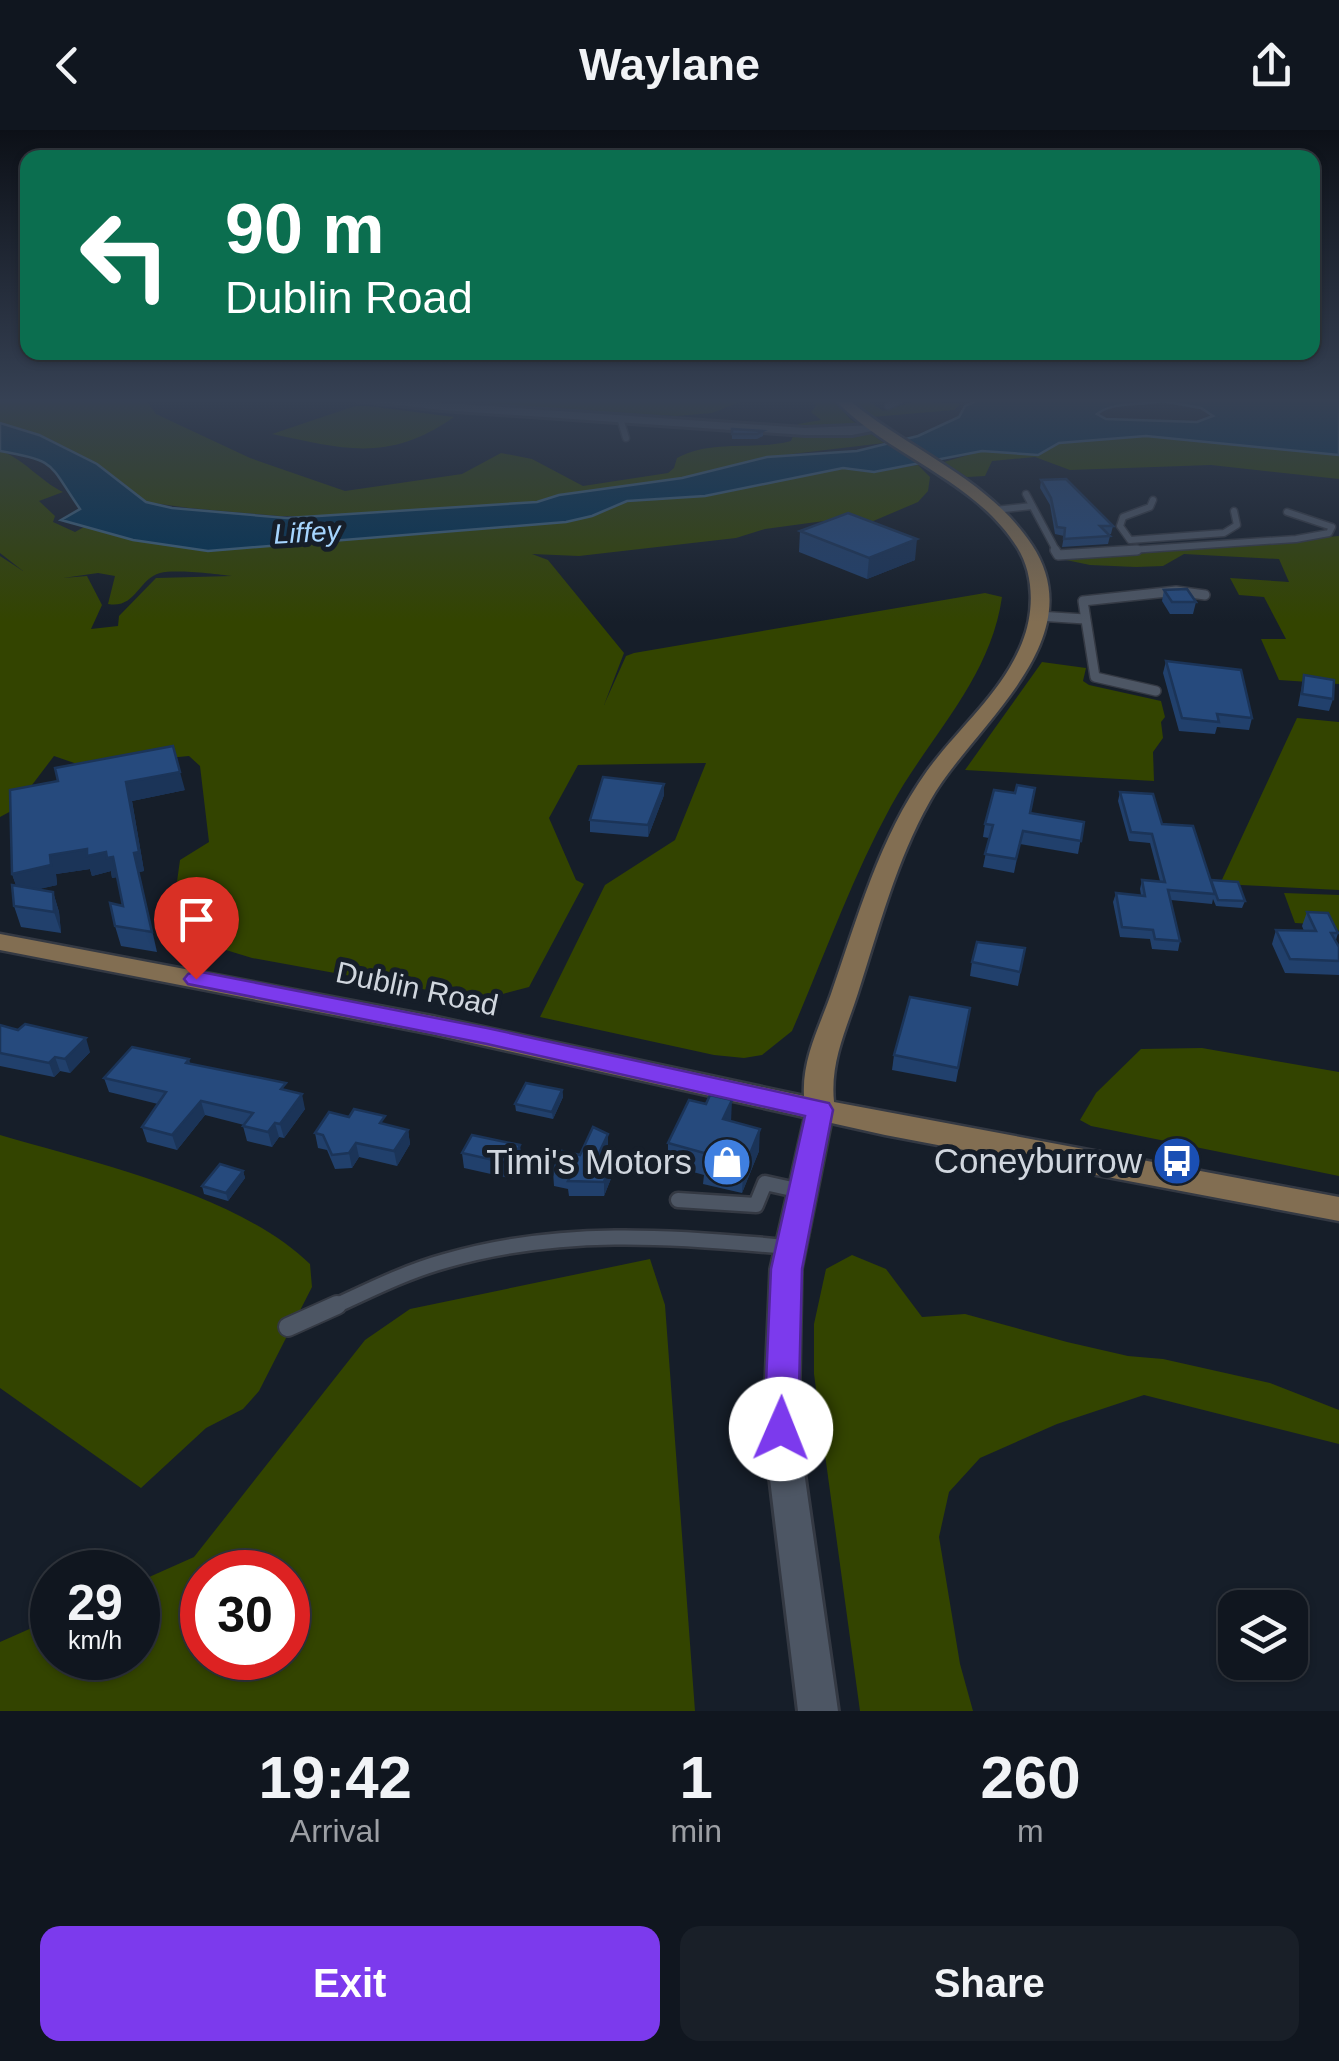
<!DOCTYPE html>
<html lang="en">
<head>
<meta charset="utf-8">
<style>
	body { margin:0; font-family:Helvetica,sans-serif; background:#191f28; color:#f1f3f6; height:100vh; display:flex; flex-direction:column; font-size:38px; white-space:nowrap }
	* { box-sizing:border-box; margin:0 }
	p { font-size:32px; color:#9c9fa4 }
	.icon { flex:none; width:55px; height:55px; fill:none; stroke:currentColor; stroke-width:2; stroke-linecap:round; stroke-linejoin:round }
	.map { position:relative; height:1581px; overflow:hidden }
	.side { display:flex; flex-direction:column; background:#10161f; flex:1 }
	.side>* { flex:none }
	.guide { position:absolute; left:20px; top:20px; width:1300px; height:210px; border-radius:20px; box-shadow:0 2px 8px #0004,0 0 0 2px #30353d; background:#0b6e4f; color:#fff; overflow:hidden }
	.controls { position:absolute; left:1218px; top:1460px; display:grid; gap:20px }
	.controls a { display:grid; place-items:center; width:90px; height:90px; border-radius:20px; background:#10161f; box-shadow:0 2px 8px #0004,0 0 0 2px #30353d; font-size:50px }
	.speed { position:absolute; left:30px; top:1420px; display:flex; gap:20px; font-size:50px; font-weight:700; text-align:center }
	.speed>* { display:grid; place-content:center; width:130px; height:130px; border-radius:50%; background:#10161f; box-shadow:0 2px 8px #0004,0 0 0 2px #30353d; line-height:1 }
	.speed small { font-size:25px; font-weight:400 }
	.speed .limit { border:15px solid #d22; background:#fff; color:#111 }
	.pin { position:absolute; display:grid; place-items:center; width:85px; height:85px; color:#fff; margin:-102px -42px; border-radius:50% 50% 50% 0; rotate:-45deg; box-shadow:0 0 10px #0007 }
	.pin .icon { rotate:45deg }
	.me { position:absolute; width:110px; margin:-55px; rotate:1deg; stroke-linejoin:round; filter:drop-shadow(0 0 8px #0008) }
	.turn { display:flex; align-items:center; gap:35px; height:210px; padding:0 40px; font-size:45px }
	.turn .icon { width:130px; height:130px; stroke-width:2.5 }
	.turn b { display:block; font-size:70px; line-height:85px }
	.eta { display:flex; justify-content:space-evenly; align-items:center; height:170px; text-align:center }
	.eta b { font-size:60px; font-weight:700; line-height:70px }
	.action { display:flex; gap:20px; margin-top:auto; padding:20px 40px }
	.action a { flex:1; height:115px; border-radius:20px; background:#7c3aed; color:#fff; font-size:40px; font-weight:700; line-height:115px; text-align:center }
	.action a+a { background:#191f28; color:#f1f3f6 }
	header { display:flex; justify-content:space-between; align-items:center; height:130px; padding:0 40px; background:#10161f; font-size:45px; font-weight:700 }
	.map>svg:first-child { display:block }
</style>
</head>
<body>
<header><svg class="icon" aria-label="back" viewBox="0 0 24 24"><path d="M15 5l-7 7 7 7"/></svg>Waylane<svg class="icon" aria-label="share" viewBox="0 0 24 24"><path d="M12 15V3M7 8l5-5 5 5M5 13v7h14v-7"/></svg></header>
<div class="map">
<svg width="1339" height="1581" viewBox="0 0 1339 1581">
	<rect width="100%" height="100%" fill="#161e29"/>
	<g fill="#340" fill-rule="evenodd">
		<path d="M0 270H146L156 284 250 328 345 361 462 344 501 323 532 329 583 356 668 343 674 338 677 328C713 309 753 321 791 311L798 294 821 290 811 282 816 276 812 270H834L850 289 884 313 767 327 682 348 559 365 537 372 350 386H280L189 378 146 372 97 334 39 305 0 293Z"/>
		<path d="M404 270H745L712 283 676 286Z"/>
		<path d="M849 270H867L883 281 915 271 961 274 954 280 872 287Z"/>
		<path d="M355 276H368L454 287C389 333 344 319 272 304Z"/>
		<path d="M1146 306 1339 325V349L1211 335 1070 340 1035 327 992 331 985 346 967 347 944 332 982 321 1038 325 1059 313Z"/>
		<path d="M0 321C22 327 40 351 63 362L39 371 55 386 53 392 75 402 84 397 133 410 208 421 566 392 592 386 627 371 705 366 843 338 874 342 918 335 930 347 928 361 918 372 871 392 824 391 765 399 736 408 579 426 532 424 548 430 624 523 604 575 626 526 634 523 985 463 1002 467C990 550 930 605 891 676 852 747 824 827 792 901L762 925 744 928 714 925 540 887 605 755 675 710 706 633 578 635 549 688 576 750 584 754 529 857 484 869 455 865 252 828 177 805 175 766 180 730 209 712 200 636 189 626 83 636 54 626 13 680 0 687V426L23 441 0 423ZM98 443 115 446 108 474C136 479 138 449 160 443 175 439 216 444 232 446L156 448 119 486 118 496 91 499 102 475 87 446 63 448Z"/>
		<path d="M1339 406V554L1279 550 1261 509H1286L1264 467 1239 465 1230 448 1289 452 1279 429 1184 424 1163 436 1136 437 1090 435 1066 430Z"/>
		<path d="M1042 532 1086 538 1083 551 1089 555 1161 571 1165 587 1161 592 1163 608 1153 622 1154 651 965 640Z"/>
		<path d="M1297 588 1339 592V760L1220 754Z"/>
		<path d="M1284 763 1339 765V801L1332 795 1295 793Z"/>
		<path d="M1202 918 1339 942V1046L1091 996 1080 990 1096 963 1141 919Z"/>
		<path d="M0 1005C96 1033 239 1065 310 1134L312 1157 259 1261 243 1279 206 1298 141 1358 0 1258Z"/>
		<path d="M852 1125 886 1139 922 1187 965 1184 1067 1212 1128 1226 1163 1229 1270 1253 1339 1280V1314L1144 1265 1057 1294 980 1328 949 1362 939 1407 960 1534 973 1581H860L814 1244V1194L826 1139Z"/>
		<path d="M650 1129 665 1175 695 1581H0V1512L52 1489V1528H138V1452L194 1427 365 1210 410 1179ZM202 1442H288V1528H202Z"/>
	</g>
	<path fill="#003253" stroke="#3e637d" stroke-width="2.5" fill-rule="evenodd" d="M978 270H1339V325L1146 306 1059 313 1038 325 982 321 874 342 843 338 705 366 627 371 592 386 566 392 208 421 133 410 61 390 80 379C48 333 58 331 0 321V293L39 305 97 334 146 372 172 378 287 388 537 372 559 365 682 348 767 327 857 321 918 306 959 287 965 276ZM1162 271 1201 278 1213 286 1197 292 1106 289 1097 284C1113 271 1142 276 1162 271Z"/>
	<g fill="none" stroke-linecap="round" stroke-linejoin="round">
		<g stroke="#343943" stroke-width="9">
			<g id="service-far3">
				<path d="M888 276 900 270"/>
				<path d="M620 288 626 308"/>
				<path d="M1026 364 1057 422"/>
				<path d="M1153 370 1150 377 1123 387 1120 396 1130 410 1224 403 1237 395 1234 381"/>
				<path d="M995 380 1032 376"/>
				<path d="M1100 422 1296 409 1329 403 1332 397 1287 382"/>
			</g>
		</g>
		<g stroke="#343943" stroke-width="12">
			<g id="service-far2">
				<path d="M1055 420 1058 425 1137 420"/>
				<path d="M1038 486 1085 489"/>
				<path d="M1156 561 1095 547 1083 471 1176 461 1205 465"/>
			</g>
		</g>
		<g stroke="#343943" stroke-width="19">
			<g id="service-far1">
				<path d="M678 1070 756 1075 765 1053 801 1061"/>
				<path d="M331 1178C368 1161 405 1142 445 1131 557 1098 672 1106 787 1117"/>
			</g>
		</g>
		<g stroke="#343943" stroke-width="22">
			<path id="service" d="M288 1197 337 1175"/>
		</g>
		<g stroke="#343943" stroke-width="6">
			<g id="minor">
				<path d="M355 270H401L805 298 876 295 882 299 852 305H805L442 280Z"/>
				<path d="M820 971 829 973 833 980 801 1139 798 1299 838 1581H798L764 1299 771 1139 807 980 811 973Z"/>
			</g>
		</g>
		<g stroke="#343943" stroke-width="5">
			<path id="secondary" d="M835 270H849C909 320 988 348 1032 415 1095 511 971 597 930 671 896 731 879 798 858 863 846 900 830 932 834 972L1339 1067V1091L885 1005 432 904 0 820V804L432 886 804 966C802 929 819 898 831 864 858 787 879 708 927 641 958 598 1002 563 1022 513 1034 484 1035 445 1017 417 974 349 890 327 835 270Z"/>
		</g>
		<use href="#service-far3" stroke="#4d5664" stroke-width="6"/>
		<use href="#service-far2" stroke="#4d5664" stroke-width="9"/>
		<use href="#service-far1" stroke="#4d5664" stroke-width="14"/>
		<use href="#service" stroke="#4d5664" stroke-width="18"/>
		<use href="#minor" fill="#4d5664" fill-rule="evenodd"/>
		<use href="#secondary" fill="#826e52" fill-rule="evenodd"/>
	</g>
	<g fill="#21406c">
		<path d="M732 299 763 301V306L757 309H732Z"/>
		<path d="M1041 350 1113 396 1111 404H1108L1110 406 1108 414 1062 417 1064 406 1055 404 1050 375 1040 358Z"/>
		<path d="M800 401 915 430 867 449 799 422Z"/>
		<path d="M1164 460 1196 472 1193 484H1170L1162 471Z"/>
		<path d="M1166 531 1252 588 1249 600 1217 597 1215 604 1179 601 1163 543Z"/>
		<path d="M1304 545 1333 569 1329 581 1298 576Z"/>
		<path d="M58 651 185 660 132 671 144 741 139 742 157 822 121 816 115 796 123 776 117 747 112 748 111 741 92 746 90 739 56 744 57 755 38 759 53 762 59 782 61 803 21 797 14 776 16 755 12 744Z"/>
		<path d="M1120 662 1162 694 1211 752 1245 771 1242 778 1216 776 1213 769 1212 774 1171 770 1180 811 1178 821 1152 819 1150 809 1120 807 1113 772 1116 763 1141 765 1140 759 1142 750 1160 751 1150 713 1129 711 1118 671Z"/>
		<path d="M664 665 648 707 590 702V690Z"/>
		<path d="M1030 683 1084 692 1078 724 1020 714 1014 743 983 737 989 708 983 707 985 694Z"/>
		<path d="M1307 782 1338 803 1336 810 1339 817V845L1285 843 1272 814 1276 800 1304 801 1302 796Z"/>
		<path d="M1025 818 1018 856 970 846 972 832Z"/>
		<path d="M970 878 956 952 892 940 894 925Z"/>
		<path d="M0 895 90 922 70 943 60 941 54 947 0 936Z"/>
		<path d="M189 929 190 934 288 961 305 979 284 1008 279 1007 272 1017 247 1011 243 996 244 995 205 985 177 1020 147 1012 142 997 158 974 109 962 104 948Z"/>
		<path d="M562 960 563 967 553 989 516 981 515 974Z"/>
		<path d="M731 991 759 1021 742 1063 703 1054 704 1045 668 1035V1013Z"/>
		<path d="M386 995 408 1000 410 1014 397 1036 359 1027 352 1038 335 1039 327 1020 318 1018 315 1003Z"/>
		<path d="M608 1004V1018L605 1027 612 1046 604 1066H569L568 1059 554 1056 553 1041 580 1025Z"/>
		<path d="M462 1023 522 1030 513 1049 464 1038Z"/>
		<path d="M243 1041 245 1048 228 1071 204 1064 202 1056Z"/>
	</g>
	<g fill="#1b3458">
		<path d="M917 409 915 430 867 449 869 428Z"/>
		<path d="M180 642 185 660 132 671 144 741 139 742 157 822 134 723 126 652Z"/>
		<path d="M664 654V665L648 707V695Z"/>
		<path d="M87 719 106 722 113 727 118 747 112 748 111 741 92 746 90 739 56 744 57 755 19 764 12 744 50 725Z"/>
		<path d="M53 762 59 782 61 803 54 782Z"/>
		<path d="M86 908 90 922 70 943 65 929Z"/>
		<path d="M55 927 60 941 54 947 49 933Z"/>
		<path d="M562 960 563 967 553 989 552 982Z"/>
		<path d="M302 964 305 979 284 1008 280 994Z"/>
		<path d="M732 970 731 992 723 989Z"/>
		<path d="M201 971 205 985 177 1020 172 1005Z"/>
		<path d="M275 993 279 1007 272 1017 268 1002Z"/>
		<path d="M760 999 759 1021 742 1063 743 1041Z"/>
		<path d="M408 1000 410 1014 397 1036 394 1021Z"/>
		<path d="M608 1004V1018L600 1038 599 1023Z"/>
		<path d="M356 1013 359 1027 352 1038 349 1023Z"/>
		<path d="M520 1015 522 1030 513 1049 511 1034Z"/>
		<path d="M611 1031 612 1046 604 1066V1052Z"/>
		<path d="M243 1041 245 1048 228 1071 226 1063Z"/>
	</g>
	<g fill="#264a7d" stroke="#1b3458" stroke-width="2.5">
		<path d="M732 299 763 301 757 304H732Z"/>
		<path d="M1066 349 1113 396H1100L1110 406 1064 409 1065 398 1057 397 1051 368 1041 350Z"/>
		<path d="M848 383 917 409 869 428 800 401Z"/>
		<path d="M1187 459 1196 472H1172L1164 460Z"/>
		<path d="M1166 531 1241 540 1252 588 1217 584 1219 592 1182 588Z"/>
		<path d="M1304 545 1334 550 1333 569 1302 564Z"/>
		<path d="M173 616 180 642 126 652 139 722 134 723 152 802 115 796 110 773 123 776 113 727 107 728 106 722 87 726V719L50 725 51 735 12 744 10 660 58 651 55 638Z"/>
		<path d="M603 647 664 654 648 695 590 690Z"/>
		<path d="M1017 655 1035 658 1030 683 1084 692 1081 711 1023 701 1016 729 985 724 993 695 985 694 994 660 1015 663Z"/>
		<path d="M1120 662 1153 664 1162 694 1193 696 1215 764 1168 760 1180 811 1155 809 1153 800 1122 797 1116 763 1145 766 1142 750 1165 752 1152 704 1131 702Z"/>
		<path d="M1211 750 1238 752 1245 771 1218 770Z"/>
		<path d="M12 755 53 762 54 782 14 776Z"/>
		<path d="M1307 782 1328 783 1338 803H1331L1339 817V831L1290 829 1276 800 1316 801Z"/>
		<path d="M977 812 1025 818 1020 842 972 832Z"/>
		<path d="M910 867 970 878 958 938 894 925Z"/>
		<path d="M25 894 86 908 65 929 55 927 49 933 0 923V895L18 900Z"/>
		<path d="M132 917 189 929 186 933 286 953 281 959 302 964 280 994 275 993 268 1002 243 996 253 983 201 971 172 1005 142 997 166 962 104 948Z"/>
		<path d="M526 953 562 960 552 982 515 974Z"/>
		<path d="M710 965 732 970 723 989 760 999 743 1041 704 1032 708 1024 668 1013 689 970 706 974Z"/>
		<path d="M354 979 385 986 380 993 408 1000 394 1021 356 1013 349 1023 332 1025 323 1005 315 1003 329 982 349 987Z"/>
		<path d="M593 997 608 1004 599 1023 611 1031 604 1052 568 1051 571 1045 553 1041 562 1021 580 1025Z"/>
		<path d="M472 1005 520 1015 511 1034 462 1023Z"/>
		<path d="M220 1034 243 1041 226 1063 202 1056Z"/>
	</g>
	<linearGradient id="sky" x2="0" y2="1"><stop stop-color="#0c1017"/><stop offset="0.55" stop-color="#364154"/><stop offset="1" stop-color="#364154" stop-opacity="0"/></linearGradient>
	<rect width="1339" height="492" fill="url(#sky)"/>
	<path fill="#7c3aed" stroke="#51269a" stroke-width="2.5" d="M196 841 487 898 829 973 833 980 802 1139 798 1299 793 1309 781 1314 769 1309 764 1299 771 1139 805 986 487 914 188 854 184 849 188 844Z"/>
	<defs>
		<g id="bus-disc" transform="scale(2.5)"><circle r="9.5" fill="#1a4fb4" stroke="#161e29"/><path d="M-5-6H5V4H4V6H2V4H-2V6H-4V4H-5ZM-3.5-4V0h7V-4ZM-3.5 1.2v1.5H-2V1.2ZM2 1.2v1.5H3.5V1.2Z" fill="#fff"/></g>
		<g id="shop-disc" transform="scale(2.5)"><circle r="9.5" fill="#3f7fe0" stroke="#161e29"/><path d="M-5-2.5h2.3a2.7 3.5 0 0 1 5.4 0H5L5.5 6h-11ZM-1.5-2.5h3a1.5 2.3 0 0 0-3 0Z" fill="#fff"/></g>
	</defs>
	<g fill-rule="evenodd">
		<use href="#bus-disc" x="1177" y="1031"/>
		<use href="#shop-disc" x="727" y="1032"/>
	</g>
	<g text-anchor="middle" stroke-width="10" stroke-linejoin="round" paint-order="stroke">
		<g font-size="28" font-style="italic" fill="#a6d5fe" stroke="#161e29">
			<text transform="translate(307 402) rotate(-3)" y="10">Liffey</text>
		</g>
		<g font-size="30" fill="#d0d6de" stroke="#161e29">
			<text transform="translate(417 859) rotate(12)" y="10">Dublin Road</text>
		</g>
		<g font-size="35" fill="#d0d6de" stroke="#161e29" text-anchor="end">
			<text x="1142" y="1043">Coneyburrow</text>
			<text x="692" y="1044">Timi's Motors</text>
		</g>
	</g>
</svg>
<div class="controls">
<a><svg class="icon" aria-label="layers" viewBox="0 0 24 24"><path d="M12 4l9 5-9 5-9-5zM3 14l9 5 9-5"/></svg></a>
</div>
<div class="speed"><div>29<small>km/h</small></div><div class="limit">30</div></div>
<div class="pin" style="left:196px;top:849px;background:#d93025"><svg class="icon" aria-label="arrive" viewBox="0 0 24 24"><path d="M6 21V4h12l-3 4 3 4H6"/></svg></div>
<svg class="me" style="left:781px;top:1299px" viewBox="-20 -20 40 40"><circle r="19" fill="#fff"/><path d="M0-13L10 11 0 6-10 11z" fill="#7c3aed"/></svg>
<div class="guide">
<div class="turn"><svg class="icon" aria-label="left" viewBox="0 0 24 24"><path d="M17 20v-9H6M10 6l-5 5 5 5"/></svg><div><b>90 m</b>Dublin Road</div></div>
</div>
</div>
<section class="side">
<div class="eta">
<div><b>19:42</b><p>Arrival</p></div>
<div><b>1</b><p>min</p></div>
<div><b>260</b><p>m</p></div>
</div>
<div class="action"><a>Exit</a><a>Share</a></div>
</section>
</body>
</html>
